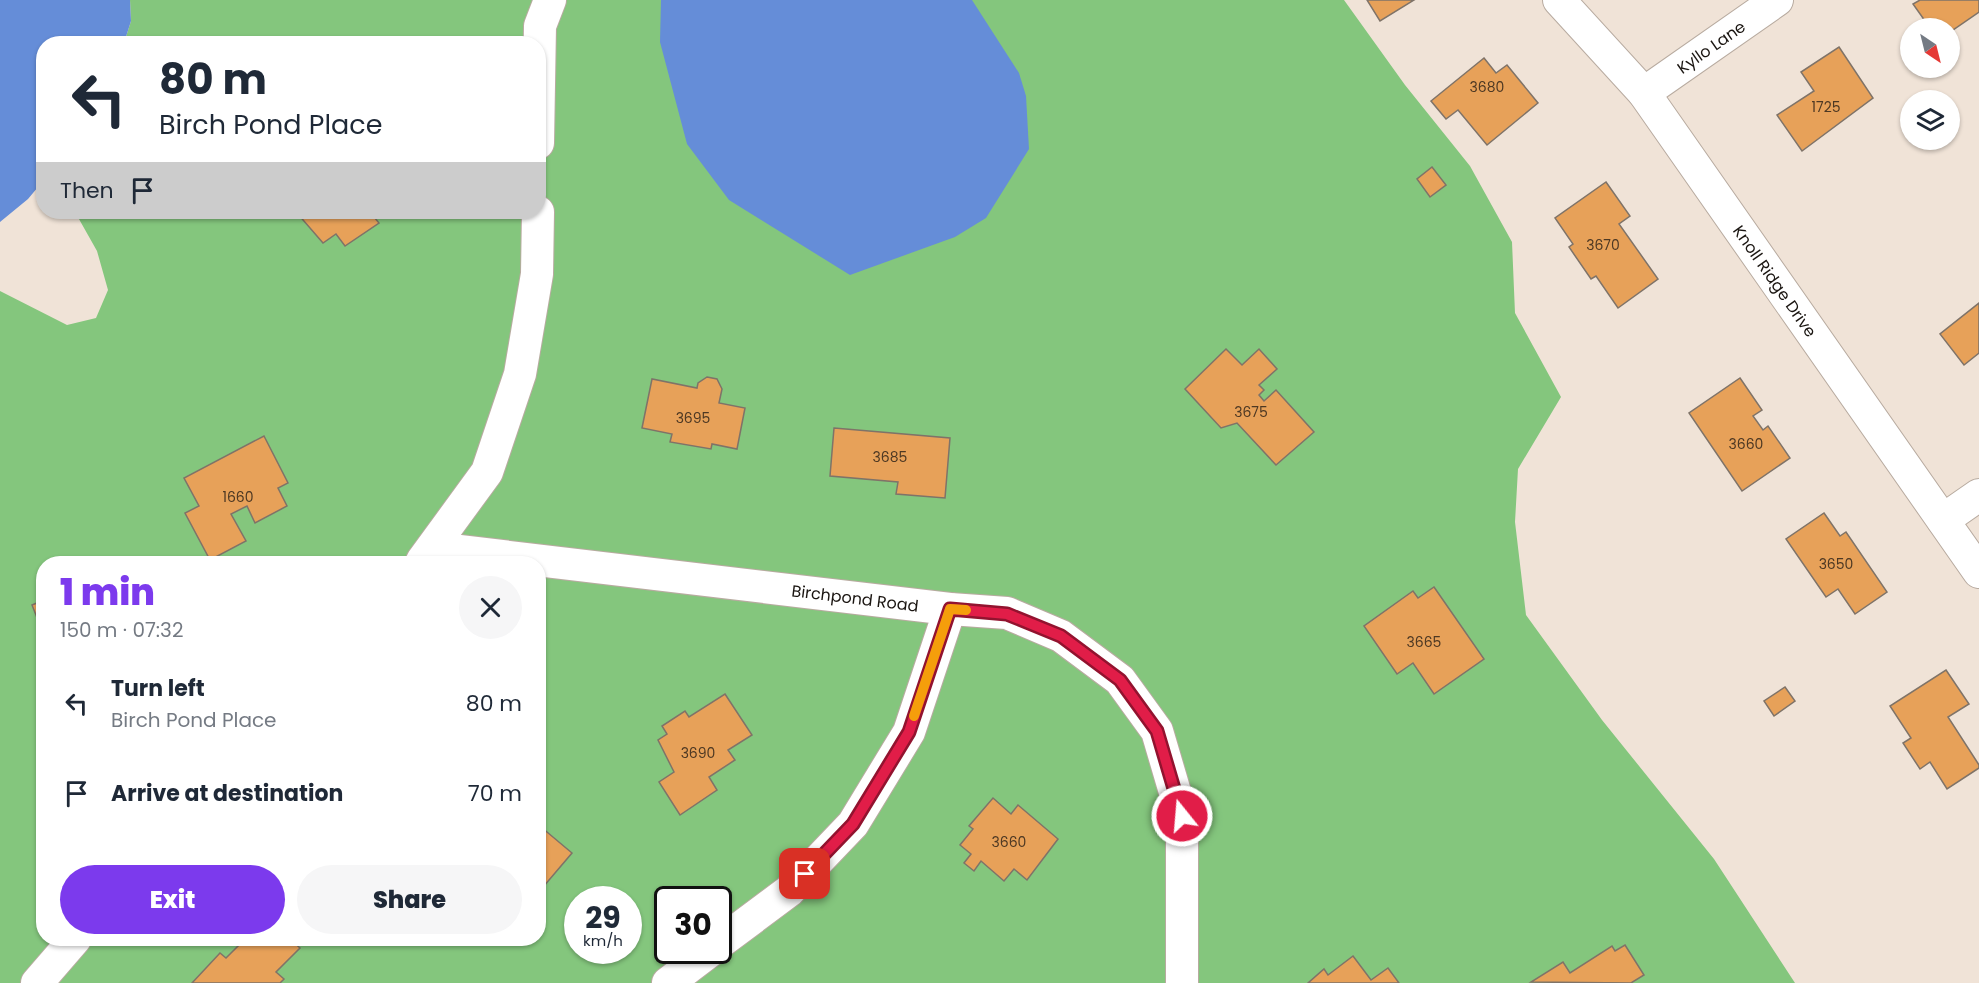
<!DOCTYPE html>
<html lang="en">
<head>
<meta charset="utf-8">
<style>
	body { margin:0; font-family:Poppins,sans-serif; background:#f6f6f7; color:#1f2937; height:100vh; display:flex; flex-direction:column; font-size:22px; white-space:nowrap }
	* { box-sizing:border-box; margin:0 }
	p { font-size:20px; color:#747a83 }
	.icon { flex:none; width:33px; height:33px; fill:none; stroke:currentColor; stroke-width:2; stroke-linecap:round; stroke-linejoin:round }
	.map { position:relative; flex:1; overflow:hidden }
	.sheet { position:absolute; left:36px; top:556px; width:510px; height:390px; display:flex; flex-direction:column; background:#fff; border-radius:24px; box-shadow:0 2px 4px #0004 }
	.sheet>* { flex:none }
	.guide { position:absolute; left:36px; top:36px; width:510px; height:183px; border-radius:24px; box-shadow:0 2px 4px #0004; background:#fff; color:#1f2937; overflow:hidden }
	.needle { width:39px; rotate:145deg }
	.buttons { position:absolute; left:1900px; top:18px; display:grid; gap:12px }
	.buttons a { display:grid; place-items:center; width:60px; height:60px; border-radius:50%; background:#fff; box-shadow:0 2px 4px #0004; font-size:30px }
	.speed { position:absolute; left:564px; top:886px; display:flex; gap:12px; font-size:30px; font-weight:700; text-align:center }
	.speed>* { display:grid; place-content:center; width:78px; height:78px; border-radius:50%; background:#fff; box-shadow:0 2px 4px #0004; line-height:1 }
	.speed small { font-size:15px; font-weight:400 }
	.speed .limit { border:3px solid #111; border-radius:9px; background:#fff; color:#111 }
	.pin { position:absolute; display:grid; place-items:center; width:51px; height:51px; color:#fff; margin:-26px; border-radius:12px; box-shadow:0 3px 9px #0006 }
	.me { position:absolute; width:66px; margin:-33px; rotate:343deg; stroke-linejoin:round; filter:drop-shadow(0 0 4px #0008) }
	.turn { display:flex; align-items:center; gap:21px; height:126px; padding:0 24px; font-size:27px }
	.turn .icon { width:78px; height:78px; stroke-width:2.5 }
	.turn b { display:block; font-size:42px; line-height:51px }
	.then { display:flex; align-items:center; height:57px; padding:0 24px; background:#0003; gap:12px; font-size:22px }
	.round { display:grid; place-items:center; flex:none; width:63px; height:63px; border-radius:32px; background:#f6f6f7 }
	.headline { display:flex; align-items:center; justify-content:space-between; height:102px; padding:0 24px }
	h1 { font-size:36px; font-weight:800; line-height:45px; color:#7c3aed }
	.cta { display:flex; gap:12px; margin-top:auto; padding:12px 24px }
	.cta a { flex:1; height:69px; border-radius:36px; background:#7c3aed; color:#fff; font-size:24px; font-weight:800; line-height:69px; text-align:center }
	.cta a+a { background:#f6f6f7; color:#1f2937 }
	ul { padding:0; list-style:none }
	li { display:flex; align-items:center; gap:18px; height:90px; padding:0 24px }
	li div { flex:1 }
	li b { display:block; font-size:22px }
	li em { font-style:normal }
	.map>svg:first-child { display:block }
</style>
</head>
<body>
<div class="map">
<svg width="1979" height="983" viewBox="0 0 1979 983">
	<rect width="100%" height="100%" fill="#f0e3d7"/>
	<path fill="#84c67d" fill-rule="evenodd" d="M130 0H1344L1405 85 1470 166 1512 242 1515 313 1561 397 1518 469 1515 522 1526 615 1602 720 1714 859 1795 983H0V291L67 325 96 318 108 290 97 251 75 212H538V44L124 43 131 21ZM44 564H538V939H44ZM578 900H628V951H578ZM668 900H718V951H668Z"/>
	<g fill="#658dd8">
		<path d="M0 0H130L131 21 124 43 44 44 43 181 28 199 0 222Z"/>
		<path d="M661 0H972L1019 73 1026 96 1029 149 986 218 955 237 850 275 729 200 687 144 660 42Z"/>
	</g>
	<g fill="#e7a159" stroke="#7f7368" stroke-width="1.5">
		<path d="M1367 0H1414L1380 21Z"/>
		<path d="M1920 0H1979V12L1950 32V28H1930L1913 4Z"/>
		<path d="M1839 47 1873 98 1802 151 1777 115 1814 91 1801 72Z"/>
		<path d="M1484 58 1496 73 1507 65 1538 103 1487 145 1458 110 1446 119 1431 101Z"/>
		<path d="M1432 167 1446 185 1430 197 1417 179Z"/>
		<path d="M1606 182 1630 216 1619 224 1658 279 1618 308 1596 276 1591 279 1569 247 1573 244 1555 218Z"/>
		<path d="M370 212 379 223 345 246 336 234 323 243 297 213Z"/>
		<path d="M1979 303V353L1964 365 1940 334Z"/>
		<path d="M1226 349 1242 365 1259 349 1277 369 1259 385 1264 390 1259 395 1264 401 1276 390 1314 432 1276 465 1237 423 1221 428 1185 389Z"/>
		<path d="M707 377 717 379 722 389 719 403 745 408 737 449 712 444 711 449 670 442 672 434 642 428 652 379 697 388 698 383Z"/>
		<path d="M1740 378 1762 410 1753 416 1763 430 1768 426 1790 458 1742 491 1689 413Z"/>
		<path d="M834 428 950 438 945 498 896 494 898 482 830 476Z"/>
		<path d="M264 436 288 483 278 488 287 506 255 523 247 506 231 514 246 541 210 560 185 513 199 506 184 478Z"/>
		<path d="M1824 513 1840 536 1846 532 1887 592 1855 614 1838 589 1826 597 1786 539Z"/>
		<path d="M1434 587 1484 659 1434 694 1413 663 1397 674 1364 626 1413 591 1418 598Z"/>
		<path d="M44 600V632L43 633 32 605Z"/>
		<path d="M1946 670 1969 704 1948 717 1979 765V768L1947 789 1930 762 1920 769 1903 743 1911 738 1890 706Z"/>
		<path d="M1785 687 1795 701 1774 716 1764 701Z"/>
		<path d="M725 694 752 735 728 750 735 760 709 777 717 790 680 815 659 782 674 772 658 740 667 734 662 726 685 711 689 717Z"/>
		<path d="M993 798 1011 814 1018 805 1058 839 1027 880 1014 869 1004 881 981 861 974 871 964 863 971 854 960 845 973 829 969 826Z"/>
		<path d="M541 827 572 853 538 893V830Z"/>
		<path d="M237 939H290L300 948 276 972 284 979 280 983H192L220 953 226 958 239 945 235 942Z"/>
		<path d="M1625 945 1644 975 1631 983 1531 982 1563 962 1570 973 1612 946 1615 951Z"/>
		<path d="M1353 956 1371 980 1388 968 1399 983H1308L1324 969 1328 975Z"/>
	</g>
	<g fill="none" stroke-linecap="round" stroke-linejoin="round">
		<g stroke="#b8aba0" stroke-width="34">
			<g id="minor">
				<path d="M1559 0 1644 93 1979 572"/>
				<path d="M1644 93 1777 0"/>
				<path d="M538 143 540 26 550 0"/>
				<path d="M1943 520 1979 495"/>
				<path d="M434 548 950 609 1007 613 1061 636 1120 680 1157 731 1182 816V983"/>
				<path d="M422 561 487 472 520 374 537 274 538 212"/>
				<path d="M718 944 789 891 853 824 909 732 950 609"/>
				<path d="M37 983 75 939"/>
				<path d="M668 983 710 951"/>
			</g>
		</g>
		<use href="#minor" stroke="#fff" stroke-width="32"/>
	</g>
	<g fill="none" stroke-linecap="round" stroke-linejoin="round">
		<g stroke="#92132f" stroke-width="15">
			<path id="route" d="M805 874 853 824 909 732 950 609 1007 614 1061 636 1120 680 1157 731 1182 816"/>
		</g>
		<use href="#route" stroke="#e11d48" stroke-width="10"/>
		<path stroke="#f59e0b" stroke-width="10" d="M914 716 950 609 966 610"/>
	</g>
	<g text-anchor="middle" stroke-width="4.5" stroke-linejoin="round" paint-order="stroke">
		<g font-size="14" fill="#4d3823">
			<text x="1487" y="92">3680</text>
			<text x="1826" y="112">1725</text>
			<text x="1603" y="250">3670</text>
			<text x="1251" y="417">3675</text>
			<text x="693" y="423">3695</text>
			<text x="1746" y="449">3660</text>
			<text x="890" y="462">3685</text>
			<text x="238" y="502">1660</text>
			<text x="1836" y="569">3650</text>
			<text x="1424" y="647">3665</text>
			<text x="698" y="758">3690</text>
			<text x="1009" y="847">3660</text>
		</g>
		<g font-size="16" fill="#1a1511" stroke="#fff">
			<text transform="translate(1711 47) rotate(-35)" y="6">Kyllo Lane</text>
			<text transform="translate(1775 281) rotate(55)" y="6">Knoll Ridge Drive</text>
			<text transform="translate(855 598) rotate(7)" y="6">Birchpond Road</text>
		</g>
	</g>
</svg>
<div class="buttons">
<a><svg class="needle" viewBox="-14 -14 28 28"><path d="M0-13l5 13h-10z" fill="#e53935"/><path d="M0 13l5-13h-10z" fill="#747a83"/></svg></a>
<a><svg class="icon" aria-label="layers" viewBox="0 0 24 24"><path d="M12 4l9 5-9 5-9-5zM3 14l9 5 9-5"/></svg></a>
</div>
<div class="speed"><div>29<small>km/h</small></div><div class="limit">30</div></div>
<div class="pin" style="left:805px;top:874px;background:#d93025"><svg class="icon" aria-label="arrive" viewBox="0 0 24 24"><path d="M6 21V4h12l-3 4 3 4H6"/></svg></div>
<svg class="me" style="left:1182px;top:816px" viewBox="-20 -20 40 40"><circle r="17" fill="#e11d48" stroke="#fff" stroke-width="3"/><path d="M0-11L8 9 0 5-8 9z" fill="#fff"/></svg>
<div class="guide">
<div class="turn"><svg class="icon" aria-label="left" viewBox="0 0 24 24"><path d="M17 20v-9H6M10 6l-5 5 5 5"/></svg><div><b>80 m</b>Birch Pond Place</div></div>
<div class="then">Then<svg class="icon" aria-label="arrive" viewBox="0 0 24 24"><path d="M6 21V4h12l-3 4 3 4H6"/></svg></div>
</div>
<section class="sheet">
<div class="headline"><div><h1>1 min</h1><p>150 m · 07:32</p></div><a class="round"><svg class="icon" aria-label="close" viewBox="0 0 24 24"><path d="M6 6l12 12M18 6L6 18"/></svg></a></div>
<ul>
<li><svg class="icon" aria-label="left" viewBox="0 0 24 24"><path d="M17 20v-9H6M10 6l-5 5 5 5"/></svg><div><b>Turn left</b><p>Birch Pond Place</p></div><em>80 m</em></li>
<li><svg class="icon" aria-label="arrive" viewBox="0 0 24 24"><path d="M6 21V4h12l-3 4 3 4H6"/></svg><div><b>Arrive at destination</b></div><em>70 m</em></li>
</ul>
<div class="cta"><a>Exit</a><a>Share</a></div>
</section>
</div>
</body>
</html>
